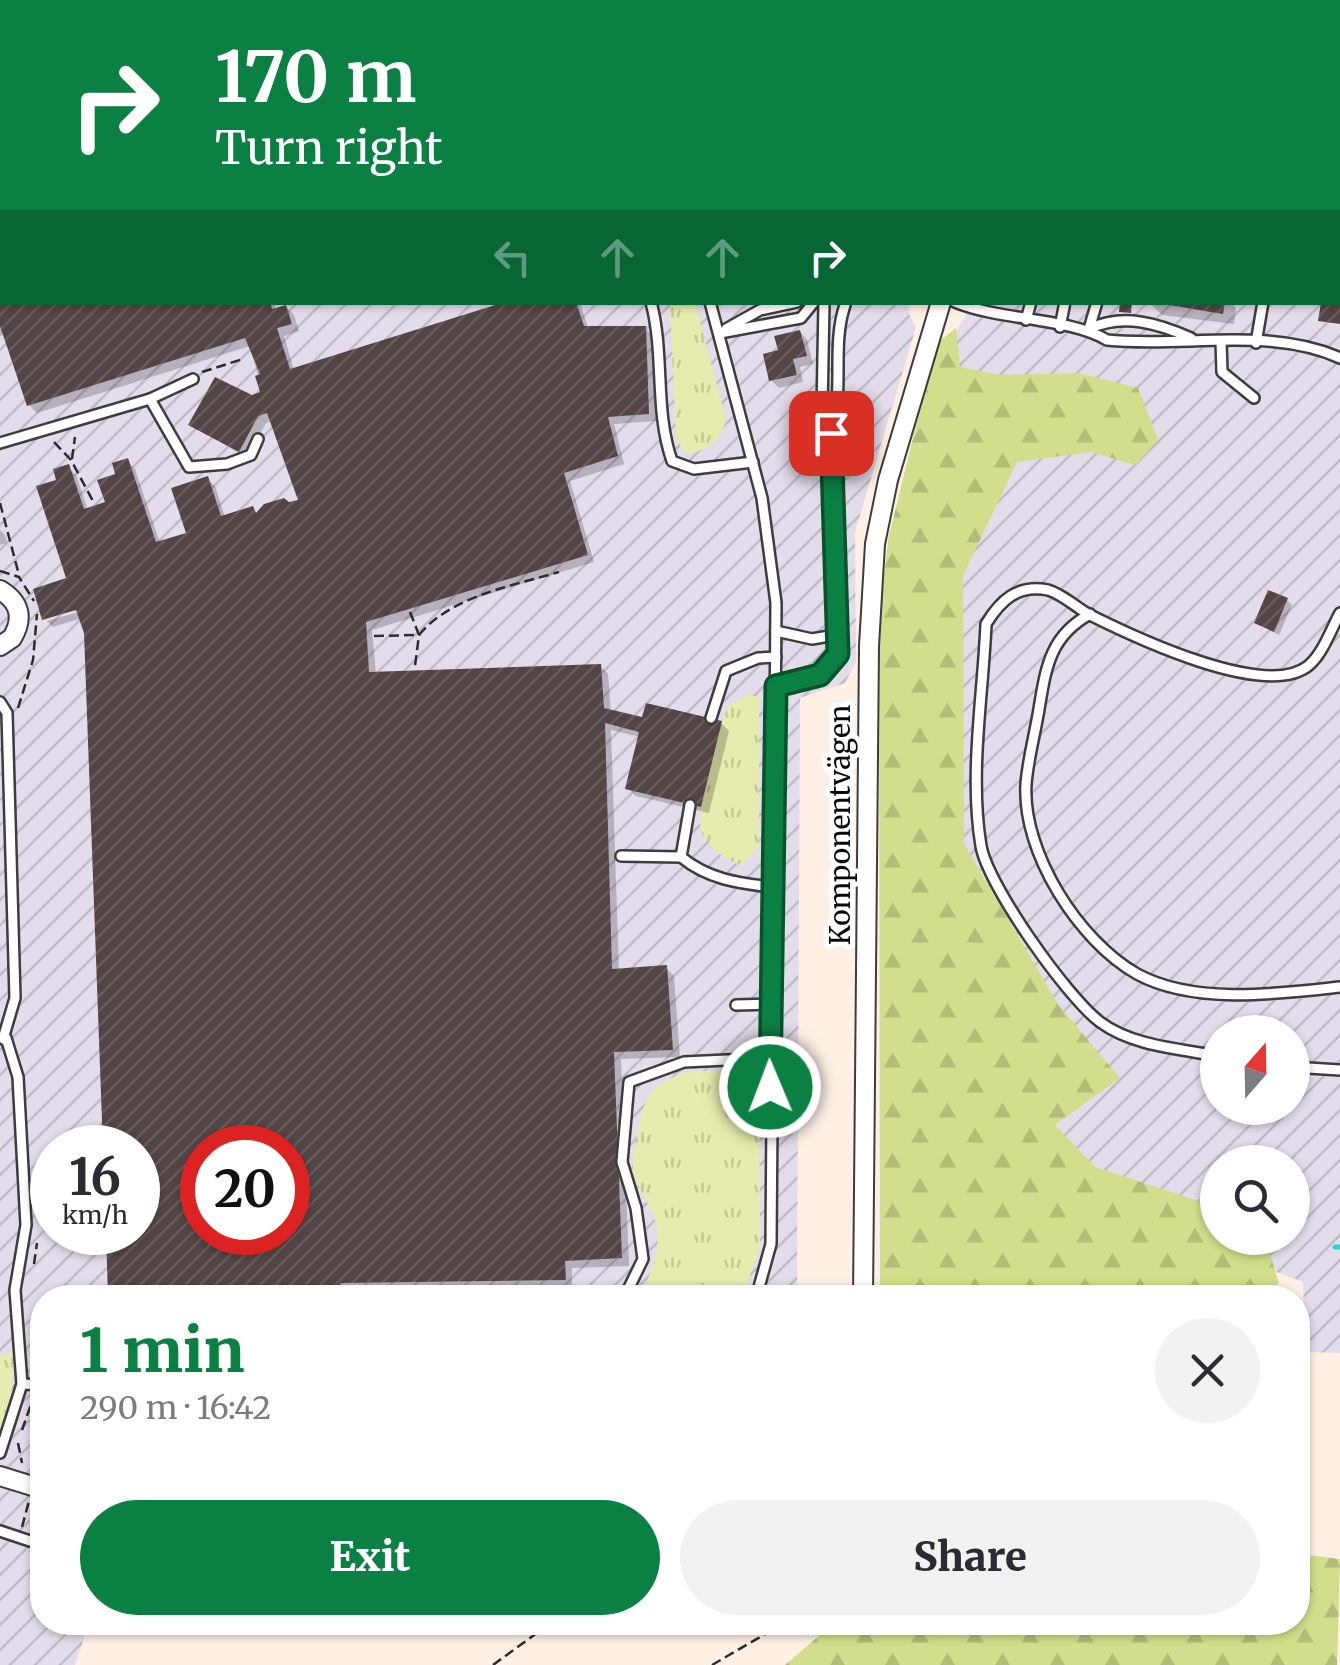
<!DOCTYPE html>
<html lang="en">
<head>
<meta charset="utf-8">
<style>
	body { margin:0; font-family:Merriweather,serif; background:#f2f2f3; color:#2b2b33; height:100vh; display:flex; flex-direction:column; font-size:38px; white-space:nowrap }
	* { box-sizing:border-box; margin:0 }
	p { font-size:32px; color:#7c7c81 }
	.icon { flex:none; width:55px; height:55px; fill:none; stroke:currentColor; stroke-width:2; stroke-linecap:round; stroke-linejoin:round }
	.map { position:relative; flex:1; overflow:hidden }
	.sheet { position:absolute; left:30px; top:1285px; width:1280px; height:350px; display:flex; flex-direction:column; background:#fff; border-radius:40px; box-shadow:0 2px 8px #0004 }
	.sheet>* { flex:none }
	.guide { position:absolute; left:0px; top:0px; width:1340px; height:305px; box-shadow:0 2px 8px #0004; background:#0b8043; color:#fff; overflow:hidden }
	.needle { width:65px; rotate:20deg }
	.tools { position:absolute; left:1200px; top:1015px; display:grid; gap:20px }
	.tools a { display:grid; place-items:center; width:110px; height:110px; border-radius:50%; background:#fff; box-shadow:0 2px 8px #0004; font-size:50px }
	.speed { position:absolute; left:30px; top:1125px; display:flex; gap:20px; font-size:50px; font-weight:700; text-align:center }
	.speed>* { display:grid; place-content:center; width:130px; height:130px; border-radius:50%; background:#fff; box-shadow:0 2px 8px #0004; line-height:1 }
	.speed small { font-size:25px; font-weight:400 }
	.speed .limit { border:15px solid #d22; background:#fff; color:#111 }
	.pin { position:absolute; display:grid; place-items:center; width:85px; height:85px; color:#fff; margin:-42px; border-radius:20px; box-shadow:0 5px 15px #0006 }
	.me { position:absolute; width:110px; margin:-55px; rotate:359deg; stroke-linejoin:round; filter:drop-shadow(0 0 8px #0008) }
	.turn { display:flex; align-items:center; gap:35px; height:210px; padding:0 50px; font-size:45px }
	.turn .icon { width:130px; height:130px; stroke-width:2.5 }
	.turn b { display:block; font-size:70px; line-height:85px }
	.lanes { display:flex; align-items:center; height:95px; padding:0 50px; background:#0003; justify-content:center; gap:50px; direction:ltr }
	.lanes .off { opacity:.35 }
	.round { display:grid; place-items:center; flex:none; width:105px; height:105px; border-radius:52px; background:#f2f2f3 }
	.headline { display:flex; align-items:center; justify-content:space-between; height:170px; padding:0 50px }
	h1 { font-size:60px; font-weight:800; line-height:75px; color:#0b8043 }
	.cta { display:flex; gap:20px; margin-top:auto; padding:20px 50px }
	.cta a { flex:1; height:115px; border-radius:60px; background:#0b8043; color:#fff; font-size:40px; font-weight:800; line-height:115px; text-align:center }
	.cta a+a { background:#f2f2f3; color:#2b2b33 }
	.map>svg:first-child { display:block }
</style>
</head>
<body>
<div class="map">
<svg width="1340" height="1665" viewBox="0 0 1340 1665">
	<defs>
		<pattern id="industrial-furrows" width="10" height="10" patternUnits="userSpaceOnUse" patternTransform="scale(2.5)"><rect width="10" height="10" fill="#e3dcea"/><path d="M-1 1l2-2M0 10L10 0M9 11l2-2" fill="none" stroke="#c1bbc7"/></pattern>
		<pattern id="grass-tufts" width="24" height="20" patternUnits="userSpaceOnUse" patternTransform="scale(2.5)"><rect width="24" height="20" fill="#e6ecad"/><path d="M3 7l-1-3M5 7V3M7 7l1-3M15 17l-1-3M17 17v-4M19 17l1-3" fill="none" stroke="#c4c994"/></pattern>
		<pattern id="forest-firs" width="22" height="20" patternUnits="userSpaceOnUse" patternTransform="scale(2.5)"><rect width="22" height="20" fill="#d1de8b"/><path d="M5 1l3.5 6h-7zM16 11l3.5 6h-7z" fill="#b2bd77"/></pattern>
		<pattern id="building-hatch" width="6" height="6" patternUnits="userSpaceOnUse" patternTransform="scale(2.5)"><rect width="6" height="6" fill="#534545"/><path d="M-1 1l2-2M0 6l6-6M5 7l2-2" fill="none" stroke="#675c5c"/></pattern>
	</defs>
	<rect width="100%" height="100%" fill="#fff0e6"/>
	<g fill="url(#industrial-furrows)" fill-rule="evenodd">
		<path d="M0 0 980 2H2V302H911L908 312 916 327 855 532 856 662 845 683 800 698 797 1297 42 1298V1622L89 1623 75 1665H0ZM52 1148H138V1232H52ZM202 1148H288V1232H202Z"/>
		<path d="M1338 83H1340V1353L1305 1352 1303 1282 1139 1221 1047 1141 885 738 948 345 973 303 1338 302ZM1218 1032H1292V1108H1218ZM1218 1162H1292V1238H1218Z"/>
	</g>
	<g fill="url(#grass-tufts)">
		<path d="M670 303H695L726 420C720 441 707 451 686 454L676 439Z"/>
		<path d="M749 695 759 697V846L743 865C727 863 701 843 700 824 698 793 719 739 727 707Z"/>
		<path d="M690 1071H743L759 1083 760 1245 743 1297H640C648 1279 657 1260 658 1239 658 1212 641 1197 634 1174 631 1161 635 1149 637 1136 643 1098 650 1083 690 1071Z"/>
		<path d="M13 1352 12 1387 0 1433V1356Z"/>
	</g>
	<g fill="url(#forest-firs)">
		<path d="M956 328 960 367 1000 375 1078 373 1138 388 1158 440 1136 465 1091 452 1017 462 963 576 964 844 1059 1006 1120 1078 1055 1125 1095 1167 1217 1207 1218 1238H1265L1279 1283 1265 1298H880L879 625 888 540 936 344Z"/>
		<path d="M1298 1554 1340 1559 1337 1665H785L834 1623 1298 1622Z"/>
	</g>
	<g fill="#0003" fill-rule="evenodd">
		<path d="M178 0H585L586 2H179Z"/>
		<path d="M722 0H755L758 2H722Z"/>
		<path d="M832 0H849L856 2H831Z"/>
		<path d="M0 51 2 302H274L276 310 286 307 294 315 299 331 284 336 294 370 513 302H580L588 328H645L653 336 656 421 614 424 624 464 570 481 594 562 372 630 376 674 600 666 608 674 611 712 644 720 647 706 721 723 729 731 709 813 636 796 628 788 640 737 611 730 619 971 666 968 674 976 680 1057 621 1059 629 1266 572 1268V1287L347 1290V1298H110L108 1232H138V1148H105L86 632 82 618 53 627 47 621 89 609 88 604 45 619 36 590 69 580 40 488 60 482 56 471 68 467 76 475 88 510 108 504 100 481 118 476 115 465 127 461 135 469 160 543 190 534 175 489 207 479 215 486 225 517 252 509 258 515 265 506 284 501 289 505 302 502 272 421 266 423 247 458 191 424 216 380 252 398 263 394 250 346 37 413 29 405 6 334 0 336ZM202 1148H288V1232H202Z"/>
		<path d="M1230 302 1236 308 1234 324 1162 315 1151 304Z"/>
		<path d="M800 332 807 340 813 364 800 367 803 382 779 388 771 380 780 352Z"/>
		<path d="M0 530 5 535 7 543 0 545Z"/>
		<path d="M1287 600 1292 605 1279 635 1257 623Z"/>
	</g>
	<g fill="none" stroke-linecap="round" stroke-linejoin="round">
		<g stroke="#27d7d8" stroke-width="5">
			<path d="M1338 112H1340"/>
			<path d="M1335 1247H1340"/>
		</g>
	</g>
	<g fill="url(#building-hatch)" fill-rule="evenodd">
		<path d="M0 302H270L272 309 286 305 292 324 277 328 290 369 505 302H576L584 326H646L649 414 608 417 618 456 564 473 588 555 366 622 369 672 601 664 604 708 642 717 646 703 722 721 701 807 625 789 639 732 605 723 612 969 667 965 673 1050 614 1052 622 1258 565 1261 566 1280 340 1283 341 1298H108L106 1232H138V1148H103L84 633 76 610 42 620 33 589 66 578 36 486 56 480 53 469 69 464 84 509 105 502 97 480 115 474 112 463 128 458 156 542 186 533 171 488 208 476 221 516 253 506 256 513 264 504 284 498 289 502 298 500 267 413 258 416 239 452 188 425 215 377 252 395 260 392 255 376 260 374 245 338 27 406 0 326ZM202 1148H288V1232H202Z"/>
		<path d="M1120 302H1132L1131 313 1119 312Z"/>
		<path d="M1151 302H1225L1223 314Z"/>
		<path d="M1321 302 1340 303V324L1318 321Z"/>
		<path d="M800 330 807 356 793 359 797 375 769 381 763 354 778 350 774 336Z"/>
		<path d="M1268 590 1288 598 1274 632 1254 623Z"/>
	</g>
	<g fill="none" stroke-linecap="round" stroke-linejoin="round">
		<g stroke="#3d3d3d" stroke-width="14">
			<g id="service">
				<path d="M10 2 16 0"/>
				<path d="M598 2V0"/>
				<path d="M803 2 804 0"/>
				<path d="M0 6 2 5"/>
				<path d="M1338 236 1340 237"/>
				<path d="M651 302C665 355 654 409 672 461L694 469 753 462"/>
				<path d="M710 302 762 498 776 603 771 1244 756 1298"/>
				<path d="M824 302 822 411 831 433"/>
				<path d="M955 302C1001 321 1067 317 1107 340 1182 348 1269 326 1340 358"/>
				<path d="M1026 320 1031 302"/>
				<path d="M1060 327 1065 302"/>
				<path d="M726 329 760 310 797 302"/>
				<path d="M1089 329C1123 313 1157 323 1191 338"/>
				<path d="M1089 329 1097 302"/>
				<path d="M720 333 801 318 814 302"/>
				<path d="M1221 341 1222 372 1254 398"/>
				<path d="M1256 343 1263 302"/>
				<path d="M150 399 189 467 227 464 251 455 258 439"/>
				<path d="M0 443 150 399 193 379"/>
				<path d="M1090 614C1050 636 1046 667 1039 709 1035 734 1028 759 1026 784 1022 853 1079 941 1137 974 1194 1005 1278 994 1340 987"/>
				<path d="M776 631 812 639 835 635"/>
				<path d="M776 686 820 675 838 655 831 433C845 391 831 346 845 305"/>
				<path d="M0 702 7 713 15 998 3 1039"/>
				<path d="M711 718 726 671 758 658 776 657"/>
				<path d="M690 805 681 857C708 879 737 883 771 887"/>
				<path d="M621 856 681 857"/>
				<path d="M736 1005 770 1004"/>
				<path d="M1218 1056C1180 1049 1132 1046 1100 1022 1067 997 988 886 981 846 969 774 983 696 986 624 1000 601 1017 584 1048 590 1062 594 1076 607 1088 614 1132 636 1265 700 1308 666 1323 654 1331 629 1340 613"/>
				<path d="M1292 1067 1340 1070"/>
				<path d="M624 1298 643 1259 636 1208 622 1162 629 1082 684 1062 769 1058"/>
				<path d="M22 1384 42 1385"/>
				<path d="M0 1453 22 1384 15 1290 26 1225 18 1077 6 1038"/>
				<path d="M0 1531 42 1545"/>
			</g>
		</g>
		<g stroke="#3d3d3d" stroke-width="22">
			<g id="minor">
				<path d="M920 0 923 2"/>
				<path d="M1044 2 1045 0"/>
				<path d="M0 590C20 602 24 618 12 638L0 646"/>
				<path d="M863 1298 869 646 875 544 888 480 941 302"/>
				<path d="M0 1476 42 1489"/>
			</g>
		</g>
		<g stroke="#2c2c2c" stroke-width="2.5" stroke-dasharray="10 5" stroke-linecap="butt">
			<path d="M942 0 946 2"/>
			<path d="M1010 2 1011 0"/>
			<path d="M202 372 243 359"/>
			<path d="M54 442 71 460 94 503"/>
			<path d="M72 459 75 437"/>
			<path d="M0 503 19 575"/>
			<path d="M0 571 19 577 34 601"/>
			<path d="M410 612 419 635 415 666"/>
			<path d="M374 636 419 635C451 596 512 586 559 572"/>
			<path d="M18 708 33 660 37 614"/>
			<path d="M34 1264 37 1243"/>
			<path d="M22 1430 34 1396"/>
			<path d="M18 1443 22 1463"/>
			<path d="M22 1527 29 1501"/>
			<path d="M493 1665 552 1622"/>
			<path d="M712 1665 786 1622"/>
		</g>
		<use href="#service" stroke="#fff" stroke-width="9"/>
		<use href="#minor" stroke="#fff" stroke-width="18"/>
	</g>
	<g fill="none" stroke-linecap="round" stroke-linejoin="round">
		<g stroke="#07532c" stroke-width="25">
			<path id="route" d="M770 1087 776 686 820 675 838 654 831 433"/>
		</g>
		<use href="#route" stroke="#0b8043" stroke-width="18"/>
	</g>
	<g text-anchor="middle" stroke-width="10" stroke-linejoin="round" paint-order="stroke">
		<g font-size="28" fill="#0a0a0a" stroke="#fff">
			<text transform="translate(840 825) rotate(-90)" y="10">Komponentvägen</text>
		</g>
	</g>
</svg>
<div class="tools">
<a><svg class="needle" viewBox="-14 -14 28 28"><path d="M0-13l5 13h-10z" fill="#e53935"/><path d="M0 13l5-13h-10z" fill="#7c7c81"/></svg></a>
<a><svg class="icon" aria-label="search" viewBox="0 0 24 24"><circle cx="10" cy="10" r="6"/><path d="M15 15l6 6"/></svg></a>
</div>
<div class="speed"><div>16<small>km/h</small></div><div class="limit">20</div></div>
<div class="pin" style="left:831px;top:433px;background:#d93025"><svg class="icon" aria-label="arrive" viewBox="0 0 24 24"><path d="M6 21V4h12l-3 4 3 4H6"/></svg></div>
<svg class="me" style="left:770px;top:1087px" viewBox="-20 -20 40 40"><circle r="17" fill="#0b8043" stroke="#fff" stroke-width="3"/><path d="M0-11L8 9 0 5-8 9z" fill="#fff"/></svg>
<div class="guide">
<div class="turn"><svg class="icon" aria-label="right" viewBox="0 0 24 24"><path d="M7 20v-9h11M14 6l5 5-5 5"/></svg><div><b>170 m</b>Turn right</div></div>
<div class="lanes"><svg class="icon off" aria-label="left" viewBox="0 0 24 24"><path d="M17 20v-9H6M10 6l-5 5 5 5"/></svg><svg class="icon off" aria-label="ahead" viewBox="0 0 24 24"><path d="M12 20V5M6 11l6-6 6 6"/></svg><svg class="icon off" aria-label="ahead" viewBox="0 0 24 24"><path d="M12 20V5M6 11l6-6 6 6"/></svg><svg class="icon" aria-label="right" viewBox="0 0 24 24"><path d="M7 20v-9h11M14 6l5 5-5 5"/></svg></div>
</div>
<section class="sheet">
<div class="headline"><div><h1>1 min</h1><p>290 m · 16:42</p></div><a class="round"><svg class="icon" aria-label="close" viewBox="0 0 24 24"><path d="M6 6l12 12M18 6L6 18"/></svg></a></div>
<div class="cta"><a>Exit</a><a>Share</a></div>
</section>
</div>
</body>
</html>
